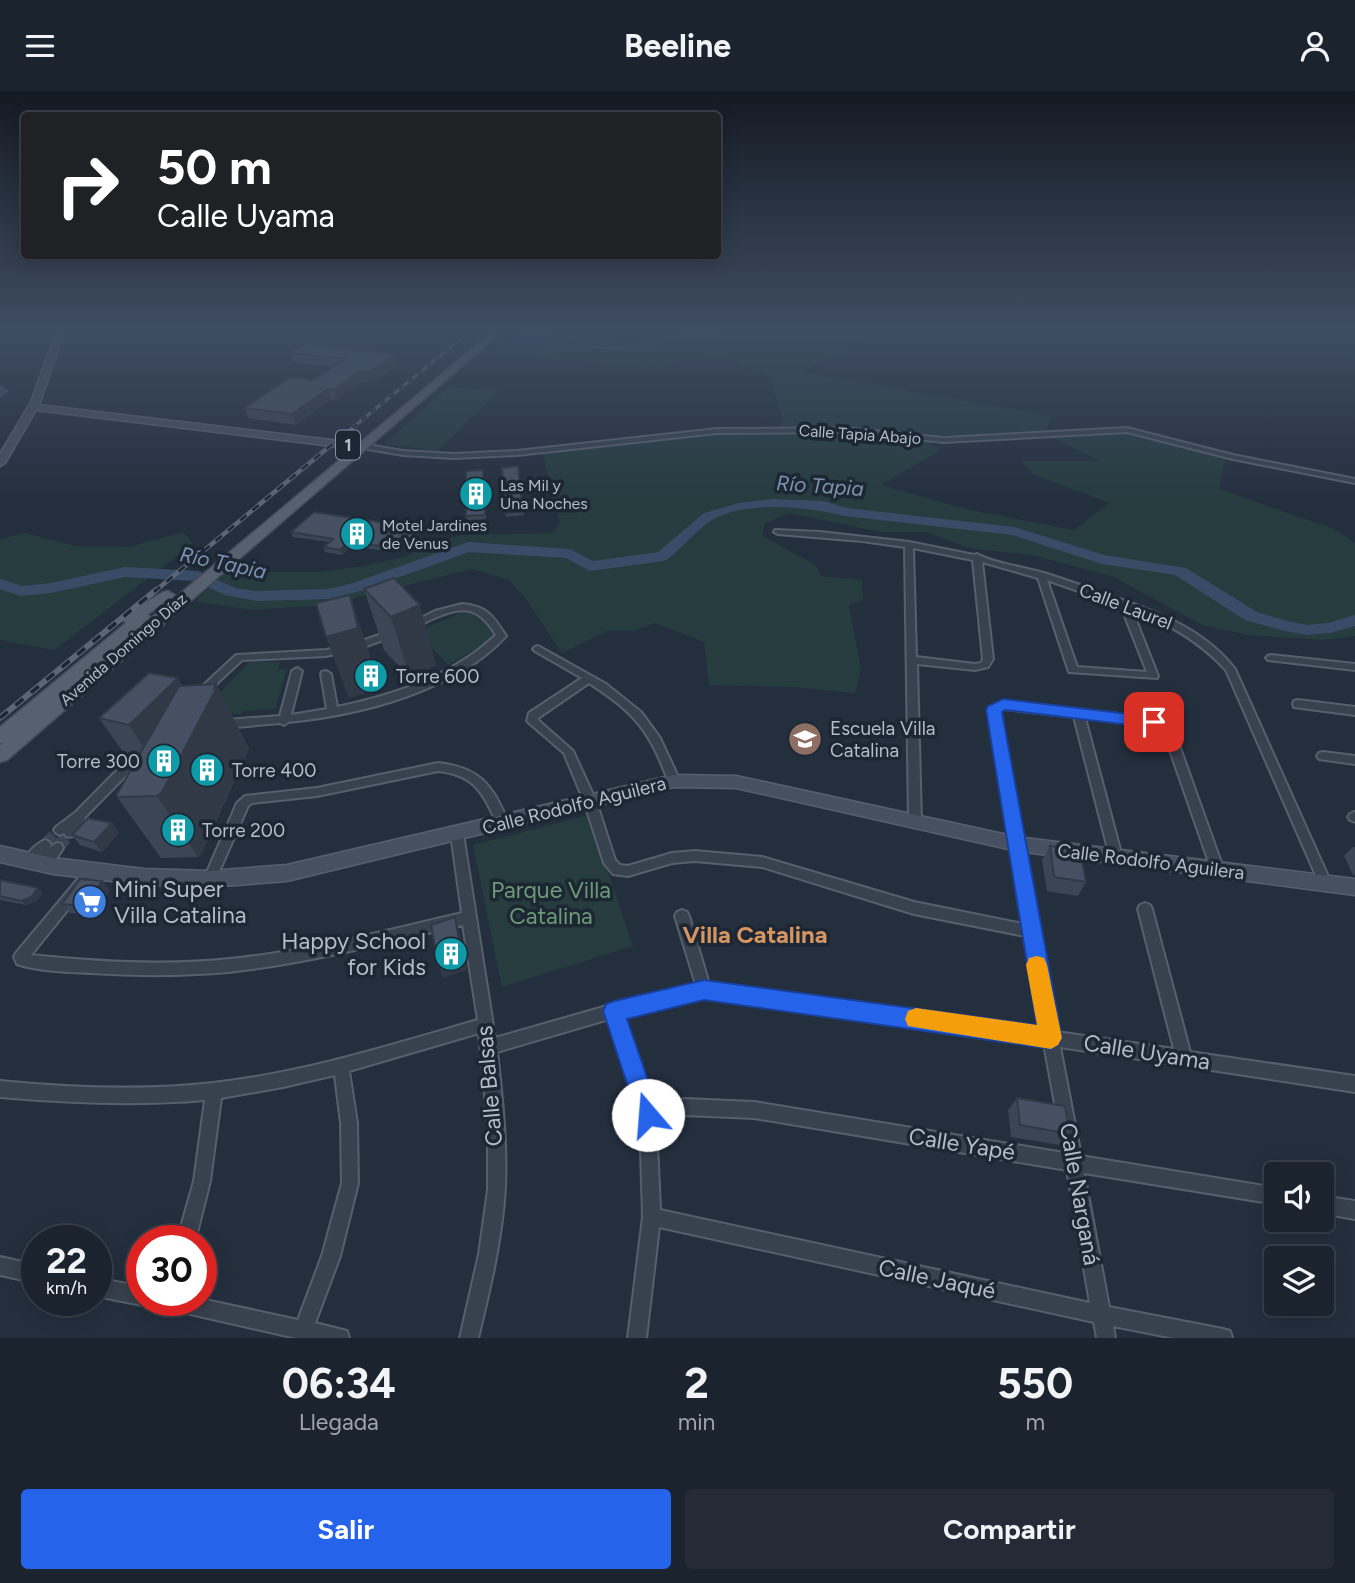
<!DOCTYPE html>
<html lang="es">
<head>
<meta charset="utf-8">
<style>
	body { margin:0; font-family:Figtree,sans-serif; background:#242b36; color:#f1f3f6; height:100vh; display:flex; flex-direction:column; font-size:26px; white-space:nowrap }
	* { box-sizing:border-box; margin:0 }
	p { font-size:23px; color:#a0a4aa }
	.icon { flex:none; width:38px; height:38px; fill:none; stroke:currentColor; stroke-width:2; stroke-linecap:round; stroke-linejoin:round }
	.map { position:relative; height:1247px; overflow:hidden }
	.sheet { display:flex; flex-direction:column; background:#1b232e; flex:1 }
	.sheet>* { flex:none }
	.hud { position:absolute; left:21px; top:21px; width:700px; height:147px; border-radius:7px; box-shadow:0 4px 18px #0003,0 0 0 2px #39404a; background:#202124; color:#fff; overflow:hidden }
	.tools { position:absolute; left:1264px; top:1071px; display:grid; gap:14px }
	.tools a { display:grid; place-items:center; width:70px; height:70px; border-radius:7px; background:#1b232e; box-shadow:0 4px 18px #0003,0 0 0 2px #39404a; font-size:35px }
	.speed { position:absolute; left:21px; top:1134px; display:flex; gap:14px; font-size:35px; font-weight:700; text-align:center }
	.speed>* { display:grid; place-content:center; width:91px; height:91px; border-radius:50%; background:#1b232e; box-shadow:0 4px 18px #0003,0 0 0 2px #39404a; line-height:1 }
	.speed small { font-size:18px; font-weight:400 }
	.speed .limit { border:10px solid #d22; background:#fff; color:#111 }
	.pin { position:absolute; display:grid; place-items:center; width:60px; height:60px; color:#fff; margin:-30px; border-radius:14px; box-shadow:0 4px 10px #0006 }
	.me { position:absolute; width:77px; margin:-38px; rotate:342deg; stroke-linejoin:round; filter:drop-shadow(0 0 5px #0008) }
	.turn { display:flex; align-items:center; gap:24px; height:147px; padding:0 21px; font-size:32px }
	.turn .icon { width:91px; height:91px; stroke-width:2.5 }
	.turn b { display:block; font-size:49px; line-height:60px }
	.eta { display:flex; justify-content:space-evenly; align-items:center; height:119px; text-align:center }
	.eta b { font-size:42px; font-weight:700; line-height:49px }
	.button { display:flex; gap:14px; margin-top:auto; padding:14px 21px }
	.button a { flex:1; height:80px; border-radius:7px; background:#2563eb; color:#fff; font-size:28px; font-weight:700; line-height:80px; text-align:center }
	.button a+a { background:#242b36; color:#f1f3f6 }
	header { display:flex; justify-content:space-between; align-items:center; height:91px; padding:0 21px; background:#1b232e; font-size:32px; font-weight:700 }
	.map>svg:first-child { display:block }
</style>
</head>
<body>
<header><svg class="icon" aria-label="menu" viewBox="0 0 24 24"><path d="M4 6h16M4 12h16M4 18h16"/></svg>Beeline<svg class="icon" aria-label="person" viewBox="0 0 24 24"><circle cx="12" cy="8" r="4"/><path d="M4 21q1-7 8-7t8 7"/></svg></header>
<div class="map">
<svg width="1355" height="1247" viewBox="0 0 1355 1247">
	<rect width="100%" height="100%" fill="#242f3e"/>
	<g fill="#263c3f">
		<path d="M731 236H887L801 281 1051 325 1046 340 958 345 781 335 782 325 769 285 749 278 730 266 693 268 654 277 498 262 519 239 630 250Z"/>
		<path d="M450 295 499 300 438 360 385 353Z"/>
		<path d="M1121 342 1144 345 1226 367 1219 398 1334 438 1355 452V545L1322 549 1248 544 1202 534 1114 486 1032 464 972 458 926 441H880L789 422 765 433 762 445 816 474 821 485 862 489 863 509 849 514 861 578 855 602 793 596 709 594 704 551 655 532 634 540 610 539 562 562 526 508 509 489 472 478 327 514 252 519 195 510 226 481H318L365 475 407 465 435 451 462 444 553 442 560 432 542 361C657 348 774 331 889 346 907 348 926 347 940 359L881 394 970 419 1074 439 1109 412 1035 384 1021 370H1099L1053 347Z"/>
		<path d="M183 441 193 453 54 559 0 549V448L25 442 75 455 129 456Z"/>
		<path d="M467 519 492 537 494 548 448 574 417 541Z"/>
		<path d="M249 571H280L278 578H287L275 618 243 620 240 624 203 619Z"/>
		<path d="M589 724 633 855 502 896 473 754Z"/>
	</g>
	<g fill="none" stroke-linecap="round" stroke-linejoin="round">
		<path stroke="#394c67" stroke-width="2" d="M515 250 635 259 663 249 746 236"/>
		<g fill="#394c67" fill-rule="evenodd">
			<path d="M0 294 9 300 0 307Z"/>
			<path d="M773 408 823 410 847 417 1014 436 1104 464 1186 477 1257 521 1287 530 1307 534 1328 532 1355 524V535L1330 542 1307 544 1285 540 1245 529 1175 484 1102 473 1012 444 845 425C808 416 750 409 714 428 698 437 683 456 668 468L663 470 590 480 566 467 469 461 364 499 329 508 256 510 225 504 195 490 125 486 51 502 21 505 0 498V488L22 495 51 492 125 476 198 480 235 497 256 500 329 498 353 492 468 451 570 458 593 470 658 461 704 422 739 412Z"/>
		</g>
		<g stroke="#3a4453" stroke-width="13" stroke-dasharray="13 6" stroke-linecap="butt">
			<path d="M45 754 60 739"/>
			<path d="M57 757 70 742"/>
		</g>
		<g stroke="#565f6c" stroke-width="4">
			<g id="street">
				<path d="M845 337 944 347 1127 337 1233 364 1355 388V392L1233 368 1127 341 944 351 845 341 717 342 517 364 454 367 403 364 362 357 359 355 362 353 403 360 454 363 517 360 717 338Z"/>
				<path d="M775 439 820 441 909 451 974 464 977 463C995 473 1024 476 1044 482 1066 489 1089 497 1111 505 1157 521 1204 538 1235 578L1331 792 1329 796 1325 797 1321 796 1226 579C1199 550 1169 532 1132 519L1158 585 1157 587 1069 581 1038 487 982 471 993 568 988 576 975 579 917 573 921 731 919 734 915 736 911 734 909 731 905 456 862 450 778 443 774 441ZM913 457 973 469 983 568 981 572 975 573 916 566ZM1047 489 1121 515 1147 581 1077 576Z"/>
				<path d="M462 513C487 515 493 525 506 545 456 600 360 624 288 631L284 634 280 632 225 637 220 633 225 629 280 625 292 580 297 577 302 580 291 624 327 618 321 583 322 581 326 580 331 583 337 616C384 606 430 592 470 565 479 559 488 551 496 544 477 513 461 515 430 529 422 533 417 536 409 536L407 534 435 520Z"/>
				<path d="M391 540 396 543 394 545 358 558 326 565 242 569 202 606H194L193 604 236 564 326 559 353 553Z"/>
				<path d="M538 555 606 593 641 621 660 647 680 690 678 693H670C663 678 658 662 649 648 636 624 612 607 589 592L538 627V629L573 660 596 710 615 769 620 774 628 775 672 762 695 760 762 766 914 811 1023 833 988 619 989 616 1003 610 1154 627 1160 629 1157 612 1162 608 1166 609 1170 629 1168 635 1174 640 1224 780 1222 784 1218 785 1214 784 1212 780 1164 642 1152 634 1085 627 1122 766 1120 770 1116 771 1112 770 1110 766 1074 626 1004 618 999 621 1057 941 1174 958 1138 818 1140 814 1145 812 1150 814 1152 818 1190 961 1355 985V1001L1060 956 1081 1065 1276 1097V1113L1084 1082 1109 1216 1223 1238 1230 1240 1232 1247H1174L1113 1235 1115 1247H1097L1094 1231 659 1136 646 1247H628L643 1126 640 1024 609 928 497 961C502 1006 507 1052 505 1097 502 1148 490 1198 478 1247H460L479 1163 488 1099V1036L479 942 349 980 357 1032 358 1092 340 1165 315 1232 347 1240 349 1247H296L155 1215 152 1209 201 1208 298 1229 322 1165 342 1092 341 1032 335 984 283 996 221 1007 210 1090 195 1150H177L194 1090 205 1009C137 1015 68 1012 0 1006V990C71 997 142 1000 213 992 303 982 391 954 478 929L463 834C386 852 308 872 229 881 183 885 137 885 91 882 70 881 36 880 17 873L14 866 16 862 87 777 91 776 95 777 97 781 95 785 31 864C97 871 164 875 230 868 308 860 385 840 462 822L451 743 453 740 457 738 461 740 463 743 495 947 614 913 696 894 675 825 677 821 682 819 687 821 689 825 709 893 1042 939 1025 845 914 823 762 776 695 770 672 772 628 785 613 783 604 772 584 710 564 662 527 630 529 622 582 587 535 560 533 558 535 556ZM704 906 1044 953 1064 1062 754 1011 684 1008 653 1015 623 925ZM684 1024 754 1027 1067 1079 1090 1212 660 1119 656 1030Z"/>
				<path d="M1271 564 1355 573V579L1268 569 1266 567 1268 565Z"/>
				<path d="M1298 609 1355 616V624L1294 616 1293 613 1294 610Z"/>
				<path d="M140 659 144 660 146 663 144 666 85 726C83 735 77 749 66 745L64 742 60 744 56 742 54 739 56 736 76 721 136 660Z"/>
				<path d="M1323 661 1355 665V673L1319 668 1317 665 1319 662Z"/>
				<path d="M438 672C479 676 493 694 508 731L506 734 502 736 498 734C483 703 476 684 438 680L317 705 252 712 248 715 214 792 210 793 206 792 204 788 237 712 245 705 317 697Z"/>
				<path d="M1354 721H1355V731L1350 729 1348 726 1350 723Z"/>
				<path d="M45 749 49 751 51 754 50 756 57 752 61 753 63 757C58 766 48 780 38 777L36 773 38 769 29 775 25 774 23 770C27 762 37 752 45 749Z"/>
				<path d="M1321 1105 1355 1110V1128L1321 1122Z"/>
				<path d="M0 1166 37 1174V1192L0 1184Z"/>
				<path d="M96 1187 142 1196V1209H149L148 1211 142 1214 96 1205Z"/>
			</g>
		</g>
		<g stroke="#565f6c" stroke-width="3">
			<g id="secondary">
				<path d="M58 236H66L39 314 348 351 353 354 348 357 36 319 5 372 0 375V363L31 311Z"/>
				<path d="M674 684 736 685 1017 746 1355 788V804L1017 760 736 697 674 696 287 790 210 796 144 794 53 783 0 771V755L53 767 144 778 210 780 287 774Z"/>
			</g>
		</g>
		<g stroke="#414a57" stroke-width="3">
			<path id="primary" d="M498 236H507L7 669 0 671V654L3 652H0V636L126 532 121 528 124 525 163 501 168 500 175 504 148 523 150 526 147 529 113 559Z"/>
		</g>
		<use href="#street" fill="#38414e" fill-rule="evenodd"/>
		<use href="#secondary" fill="#465061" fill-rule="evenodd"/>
		<use href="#primary" fill="#56606e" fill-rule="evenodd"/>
		<g stroke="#5a6575" stroke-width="3.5">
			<path id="rail-far2" d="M334 352 475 236"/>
		</g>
		<g stroke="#5a6575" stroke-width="4.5">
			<path id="rail-far1" d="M154 501 336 350"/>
		</g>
		<g stroke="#5a6575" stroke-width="6">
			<path id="rail" d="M0 627 156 499"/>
		</g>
		<use href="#rail-far2" stroke="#1d2633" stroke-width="2" stroke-dasharray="6" stroke-linecap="butt"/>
		<use href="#rail-far1" stroke="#1d2633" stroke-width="2.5" stroke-dasharray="8" stroke-linecap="butt"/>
		<use href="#rail" stroke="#1d2633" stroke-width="3.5" stroke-dasharray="10" stroke-linecap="butt"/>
	</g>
	<g fill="#3b4654">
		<path d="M291 262 397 273 375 290 361 291 336 309 331 308 296 334 248 327 244 317 313 289 333 276 294 271Z"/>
		<path d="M518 375 524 424 506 426 505 422Z"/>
		<path d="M483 379 486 428 467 430 466 425Z"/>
		<path d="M291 441H421L410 453 402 452 393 461 351 455 342 464 325 461 324 456 329 451 293 446Z"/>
		<path d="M394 487 436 574 410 587 384 559 364 498Z"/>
		<path d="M216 593 249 658 202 762 198 766 161 767 117 706 133 675 99 627 183 595Z"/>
		<path d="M112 732 119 742 102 761 80 754 72 744Z"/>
		<path d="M1050 755 1086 791 1078 805 1047 800 1042 769Z"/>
		<path d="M1353 756H1355V784H1353L1344 765Z"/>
		<path d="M0 789 43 802 35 811 26 814 0 809Z"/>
		<path d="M110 799 93 824 70 822 62 813Z"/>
		<path d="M1017 1007 1070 1043 1060 1054 1011 1046 1008 1019Z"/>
	</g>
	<g fill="#303945">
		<path d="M395 264 397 273 375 290 361 291 336 309 334 299 358 281Z"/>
		<path d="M328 298 331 308 296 334 292 323Z"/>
		<path d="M420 437 421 441 410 453 409 448Z"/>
		<path d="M400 447 402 452 393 461 391 457Z"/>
		<path d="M349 450 351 455 342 464 340 459Z"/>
		<path d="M350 504 370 564 379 598 349 607 326 546Z"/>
		<path d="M420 514 436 574 410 587 391 526Z"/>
		<path d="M178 587 201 627 216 593 249 658 202 762 198 766 157 705 167 692 129 634Z"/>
		<path d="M112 732 119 742 102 761 94 751Z"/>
		<path d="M102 790 110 799 93 824 85 815Z"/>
		<path d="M38 797 43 802 35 811 26 814 21 810Z"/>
		<path d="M455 826 459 840 467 879 443 887 438 873Z"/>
	</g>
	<g fill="#455162" stroke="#303945" stroke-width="2">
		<path d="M305 253 395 264 372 280 358 281 334 299 328 298 292 323 244 317 291 286 313 289 346 268 291 262Z"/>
		<path d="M518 375 523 420 505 422 502 377Z"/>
		<path d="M483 379 485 424 466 425V380Z"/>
		<path d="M314 421 420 437 409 448 400 447 391 457 349 450 340 459 324 456 333 448 291 441Z"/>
		<path d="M394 487 420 514 391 526 364 498Z"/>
		<path d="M350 504 358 537 326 546 316 512Z"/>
		<path d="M149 582 178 587 129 634 99 627Z"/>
		<path d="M216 593 214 597 217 596 162 701 157 705 117 706V703L179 595Z"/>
		<path d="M88 727 112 732 94 751 72 744Z"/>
		<path d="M1050 755 1080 759 1086 791 1054 786Z"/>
		<path d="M80 788 102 790 85 815 62 813Z"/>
		<path d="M0 789 38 797 31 806 21 810 0 805Z"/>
		<path d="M455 826 462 866 438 873 431 834Z"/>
		<path d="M1017 1007 1065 1015 1070 1043 1020 1034Z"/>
	</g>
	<linearGradient id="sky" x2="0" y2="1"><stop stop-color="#141a22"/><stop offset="0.58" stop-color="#3f4d63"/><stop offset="1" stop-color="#3f4d63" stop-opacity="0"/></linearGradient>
	<rect width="1355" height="410" fill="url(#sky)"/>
	<path fill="#2563eb" stroke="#184099" stroke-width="2" d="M1003 608 1154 626 1162 631 1154 637 1005 619 1002 621 1062 947 1058 954 1051 958 704 909 627 928 660 1024 657 1032 648 1036 640 1032 603 920 606 913 614 910 704 889 1037 934 986 619 988 615Z"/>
	<path fill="#f59e0b" d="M1037 865 1044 867 1047 874 1062 947 1058 954 1051 958 908 935 905 928 908 920 916 917 1037 934 1026 874 1029 867Z"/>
	<defs>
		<g id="building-disc" transform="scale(1.75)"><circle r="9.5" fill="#0f9aa8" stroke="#1d2633"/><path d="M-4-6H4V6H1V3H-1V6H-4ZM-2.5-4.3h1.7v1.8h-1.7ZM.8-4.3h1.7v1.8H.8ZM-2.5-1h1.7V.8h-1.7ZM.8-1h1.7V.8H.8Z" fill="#fff"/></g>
		<g id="school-disc" transform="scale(1.75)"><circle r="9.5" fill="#8d6e63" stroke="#1d2633"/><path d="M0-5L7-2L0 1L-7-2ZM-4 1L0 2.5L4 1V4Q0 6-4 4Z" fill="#fff"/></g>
		<g id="supermarket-disc" transform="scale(1.75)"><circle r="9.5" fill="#3f7fe0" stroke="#1d2633"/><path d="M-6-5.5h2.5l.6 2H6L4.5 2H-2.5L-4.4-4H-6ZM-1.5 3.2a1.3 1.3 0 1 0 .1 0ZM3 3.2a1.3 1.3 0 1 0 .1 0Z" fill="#fff"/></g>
	</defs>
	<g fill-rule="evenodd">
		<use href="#building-disc" x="476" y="403"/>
		<use href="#building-disc" x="357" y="443"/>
		<use href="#building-disc" x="371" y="585"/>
		<use href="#school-disc" x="805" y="648"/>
		<use href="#building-disc" x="164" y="670"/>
		<use href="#building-disc" x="207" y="679"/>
		<use href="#building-disc" x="178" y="739"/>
		<use href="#supermarket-disc" x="90" y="811"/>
		<use href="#building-disc" x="451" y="863"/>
	</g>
	<g text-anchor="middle" stroke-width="7" stroke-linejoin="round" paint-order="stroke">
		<g font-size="16" fill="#b4bcc9" stroke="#1d2633">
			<text transform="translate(860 343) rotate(4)" y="6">Calle Tapia Abajo</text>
			<text transform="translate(123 558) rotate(-41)" y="6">Avenida Domingo Díaz</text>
		</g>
		<g font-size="16" fill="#b4bcc9" stroke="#1d2633" text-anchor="start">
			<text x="500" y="400">Las Mil y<tspan x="500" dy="18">Una Noches</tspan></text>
			<text x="382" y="440">Motel Jardines<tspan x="382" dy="18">de Venus</tspan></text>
		</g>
		<rect fill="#1d2633" stroke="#878f9c" stroke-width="2" x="336" y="339.5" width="24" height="29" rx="5"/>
		<g font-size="18" font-weight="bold" fill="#b4bcc9">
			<text x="348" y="360">1</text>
		</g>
		<g font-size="19" fill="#b4bcc9" stroke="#1d2633">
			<text transform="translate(1126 515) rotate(21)" y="7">Calle Laurel</text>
			<text transform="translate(574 714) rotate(-14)" y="7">Calle Rodolfo Aguilera</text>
			<text transform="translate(1151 770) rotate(7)" y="7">Calle Rodolfo Aguilera</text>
		</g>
		<g font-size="19" fill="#b4bcc9" stroke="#1d2633" text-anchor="start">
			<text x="396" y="592">Torre 600</text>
			<text x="830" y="644">Escuela Villa<tspan x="830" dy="22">Catalina</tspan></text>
			<text x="140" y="677" text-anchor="end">Torre 300</text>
			<text x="232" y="686">Torre 400</text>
			<text x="202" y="746">Torre 200</text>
		</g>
		<g font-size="21" font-style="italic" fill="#7c92b1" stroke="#1d2633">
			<text transform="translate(820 395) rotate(4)" y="7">Río Tapia</text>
			<text transform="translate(223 472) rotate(12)" y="7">Río Tapia</text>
		</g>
		<g font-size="23" fill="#b4bcc9" stroke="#1d2633" text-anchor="start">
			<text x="114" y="806">Mini Super<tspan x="114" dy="26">Villa Catalina</tspan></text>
			<text x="426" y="858" text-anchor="end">Happy School<tspan x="426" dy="26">for Kids</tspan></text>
		</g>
		<g font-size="23" fill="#6b9a76" stroke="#1d2633">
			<text x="551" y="807">Parque Villa<tspan x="551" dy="26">Catalina</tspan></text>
		</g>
		<g font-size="23" fill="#b4bcc9" stroke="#1d2633">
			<text transform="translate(1147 961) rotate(9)" y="8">Calle Uyama</text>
			<text transform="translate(489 995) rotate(-95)" y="8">Calle Balsas</text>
			<text transform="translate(962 1053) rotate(9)" y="8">Calle Yapé</text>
			<text transform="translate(1080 1103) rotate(80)" y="8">Calle Narganá</text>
			<text transform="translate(937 1188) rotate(12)" y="8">Calle Jaqué</text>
		</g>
		<g font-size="24" font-weight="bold" fill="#d59563" stroke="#1d2633">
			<text x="755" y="852">Villa Catalina</text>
		</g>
	</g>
</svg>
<div class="tools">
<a><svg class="icon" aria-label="sound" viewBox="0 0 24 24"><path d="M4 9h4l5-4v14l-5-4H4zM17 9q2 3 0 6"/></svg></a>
<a><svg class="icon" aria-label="layers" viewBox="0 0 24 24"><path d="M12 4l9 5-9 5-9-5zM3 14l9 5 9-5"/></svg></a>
</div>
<div class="speed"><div>22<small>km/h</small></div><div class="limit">30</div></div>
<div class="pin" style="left:1154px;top:631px;background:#d93025"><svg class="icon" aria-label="arrive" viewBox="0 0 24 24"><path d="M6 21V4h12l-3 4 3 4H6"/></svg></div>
<svg class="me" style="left:648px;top:1024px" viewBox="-20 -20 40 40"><circle r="19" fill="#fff"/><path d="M0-13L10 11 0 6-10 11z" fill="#2563eb"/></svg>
<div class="hud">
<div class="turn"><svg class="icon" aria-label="right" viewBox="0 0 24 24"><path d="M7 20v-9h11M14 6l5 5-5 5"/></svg><div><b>50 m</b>Calle Uyama</div></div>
</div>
</div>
<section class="sheet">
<div class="eta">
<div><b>06:34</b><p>Llegada</p></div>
<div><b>2</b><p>min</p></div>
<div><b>550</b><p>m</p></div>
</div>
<div class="button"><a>Salir</a><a>Compartir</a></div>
</section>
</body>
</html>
